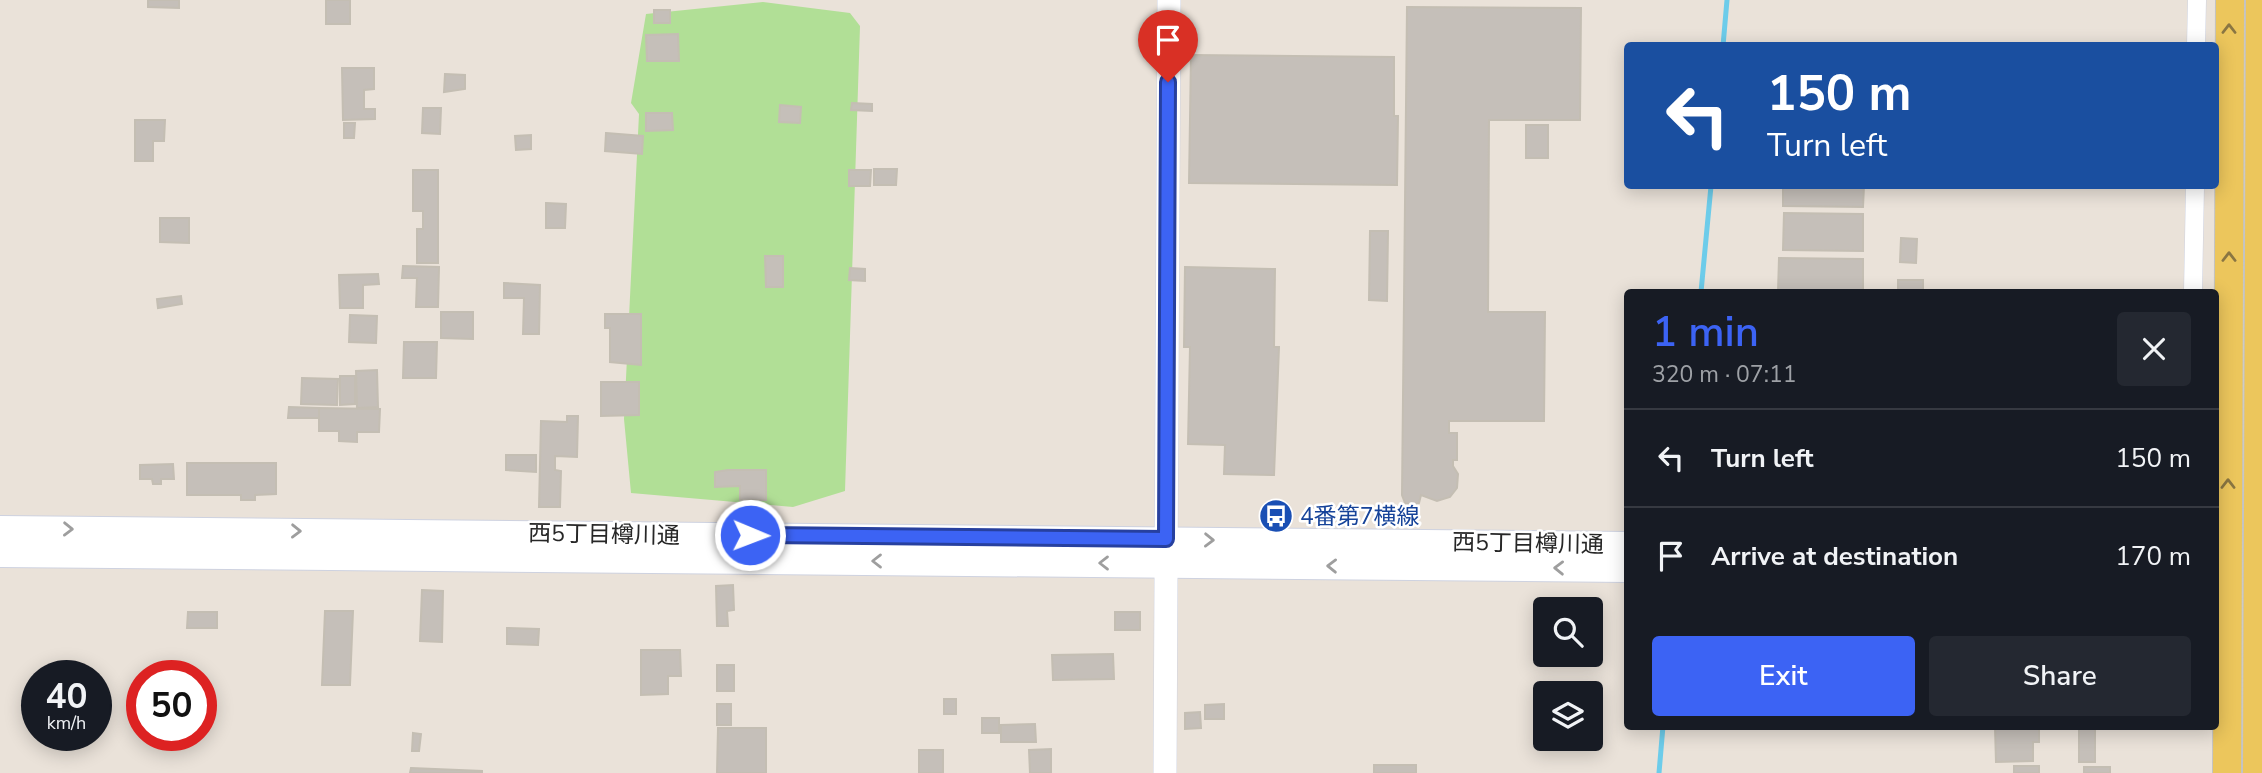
<!DOCTYPE html>
<html lang="en">
<head>
<meta charset="utf-8">
<style>
	body { margin:0; font-family:"Nunito Sans","Noto Sans JP",sans-serif; background:#242831; color:#f1f3f6; height:100vh; display:flex; flex-direction:column; font-size:26px; white-space:nowrap }
	* { box-sizing:border-box; margin:0 }
	p { font-size:23px; color:#9ea1a6 }
	.icon { flex:none; width:38px; height:38px; fill:none; stroke:currentColor; stroke-width:2; stroke-linecap:round; stroke-linejoin:round }
	.map { position:relative; flex:1; overflow:hidden }
	.sheet { position:absolute; left:1624px; top:289px; width:595px; height:441px; display:flex; flex-direction:column; background:#171b24; border-radius:7px; box-shadow:0 4px 18px #0003 }
	.sheet>* { flex:none }
	.banner { position:absolute; left:1624px; top:42px; width:595px; height:147px; border-radius:7px; box-shadow:0 4px 18px #0003; background:#1a4fa0; color:#fff; overflow:hidden }
	.controls { position:absolute; left:1533px; top:597px; display:grid; gap:14px }
	.controls a { display:grid; place-items:center; width:70px; height:70px; border-radius:7px; background:#171b24; box-shadow:0 4px 18px #0003; font-size:35px }
	.speed { position:absolute; left:21px; top:660px; display:flex; gap:14px; font-size:35px; font-weight:700; text-align:center }
	.speed>* { display:grid; place-content:center; width:91px; height:91px; border-radius:50%; background:#171b24; box-shadow:0 4px 18px #0003; line-height:1 }
	.speed small { font-size:18px; font-weight:400 }
	.speed .limit { border:10px solid #d22; background:#fff; color:#111 }
	.pin { position:absolute; display:grid; place-items:center; width:60px; height:60px; color:#fff; margin:-72px -30px; border-radius:50% 50% 50% 0; rotate:-45deg; box-shadow:0 0 7px #0007 }
	.pin .icon { rotate:45deg }
	.me { position:absolute; width:77px; margin:-38px; rotate:91deg; stroke-linejoin:round; filter:drop-shadow(0 0 5px #0008) }
	.turn { display:flex; align-items:center; gap:24px; height:147px; padding:0 28px; font-size:32px }
	.turn .icon { width:91px; height:91px; stroke-width:2.5 }
	.turn b { display:block; font-size:49px; line-height:60px }
	.round { display:grid; place-items:center; flex:none; width:74px; height:74px; border-radius:7px; background:#242831 }
	.overview { display:flex; align-items:center; justify-content:space-between; height:119px; padding:0 28px }
	h1 { font-size:42px; font-weight:600; line-height:52px; color:#3c63f4 }
	.cta { display:flex; gap:14px; margin-top:auto; padding:14px 28px }
	.cta a { flex:1; height:80px; border-radius:7px; background:#3c63f4; color:#fff; font-size:28px; font-weight:600; line-height:80px; text-align:center }
	.cta a+a { background:#242831; color:#f1f3f6 }
	ul { padding:0; list-style:none }
	li { display:flex; align-items:center; gap:21px; height:98px; padding:0 28px; border-top:2px solid #363941 }
	li div { flex:1 }
	li b { display:block; font-size:26px }
	li em { font-style:normal }
	.map>svg:first-child { display:block }
</style>
</head>
<body>
<div class="map">
<svg width="2262" height="773" viewBox="0 0 2262 773">
	<rect width="100%" height="100%" fill="#eae2d9"/>
	<path fill="#b1df96" d="M763 2 850 13 860 26 845 491 793 507 631 493 624 419 639 114 631 103 646 14Z"/>
	<g fill="none" stroke-linecap="round" stroke-linejoin="round">
		<g stroke="#6dccea" stroke-width="5">
			<path d="M1723 46 1727 0"/>
			<path d="M1701 292 1711 186"/>
			<path d="M1659 773 1663 726"/>
		</g>
	</g>
	<g fill="#c5bfb9" stroke="#c4beb3" stroke-width="2">
		<path d="M148 0H179V8L148 7Z"/>
		<rect x="326" y="0" width="24" height="24"/>
		<path d="M1407 7 1581 8 1580 120H1489L1488 312H1545L1544 421H1449V433H1457V460H1453V466L1458 474 1457 488 1450 497 1437 501 1421 495 1419 503 1412 506 1405 503 1402 495Z"/>
		<rect x="654" y="10" width="16" height="13"/>
		<path d="M678 34 679 61H647L646 35Z"/>
		<path d="M1191 55 1394 57V116H1398L1397 185 1189 183Z"/>
		<path d="M342 68H374V89L364 90V109H375V119L343 120Z"/>
		<path d="M445 74 465 75V89L444 92Z"/>
		<path d="M852 103 872 104V111L851 110Z"/>
		<path d="M780 105 801 107 800 123 779 122Z"/>
		<path d="M423 108H441L440 134 422 133Z"/>
		<path d="M646 113H672L673 130 646 131Z"/>
		<path d="M135 120H165L164 141H153V161H135Z"/>
		<path d="M344 123H355L354 138H344Z"/>
		<rect x="1526" y="125" width="22" height="33"/>
		<path d="M606 133 643 136 642 154 605 151Z"/>
		<path d="M531 135V149L516 150 515 136Z"/>
		<path d="M874 169H897L896 185H874Z"/>
		<path d="M413 170H438V263H417V229H423V211H413Z"/>
		<path d="M849 170H871L870 186H849Z"/>
		<path d="M1783 186H1864L1863 207 1783 206Z"/>
		<path d="M546 203 566 204 565 228H546Z"/>
		<path d="M1784 213 1863 214V251L1783 250Z"/>
		<path d="M160 218H189V243L160 242Z"/>
		<path d="M1370 231H1388L1387 301 1369 300Z"/>
		<path d="M1901 238 1917 239 1916 263 1900 262Z"/>
		<path d="M765 256H783V287H766Z"/>
		<path d="M1779 258 1863 259V292H1778Z"/>
		<path d="M403 266 439 267 438 307H416L417 278H402Z"/>
		<path d="M1185 267 1275 269 1274 347H1279L1274 475 1224 474 1225 445 1188 444 1190 347H1184Z"/>
		<path d="M850 268 865 269V281L849 280Z"/>
		<path d="M378 274 379 284 363 285V308H340L339 275Z"/>
		<rect x="1898" y="280" width="25" height="12"/>
		<path d="M504 283 540 285 539 334H523L524 298H504Z"/>
		<path d="M181 296 182 304 158 308 157 299Z"/>
		<path d="M441 312H473V339L441 338Z"/>
		<path d="M605 314H641V365L610 362V328H605Z"/>
		<path d="M350 315 377 316 376 343 349 342Z"/>
		<path d="M404 342H437L436 378H403Z"/>
		<path d="M377 370 378 407 357 408 356 371Z"/>
		<path d="M340 376H355V404L340 405Z"/>
		<path d="M302 378 338 379 337 405 301 404Z"/>
		<path d="M601 382H639V415L601 416Z"/>
		<path d="M289 407 319 408V418H288Z"/>
		<path d="M319 408 380 409 379 432H357V442L339 441V431H319Z"/>
		<path d="M567 416H578L577 457 555 456V470L561 471 560 507H539L541 421 567 422Z"/>
		<path d="M506 455H536V472L506 470Z"/>
		<path d="M187 463H276V494L255 495V500H241V495H187Z"/>
		<path d="M173 464 174 479H161V484H153L152 479H140V465Z"/>
		<path d="M728 470H766V500H740V486L715 487V472Z"/>
		<path d="M733 585 734 610 727 611 728 626H717L716 586Z"/>
		<path d="M422 590 443 591 442 642 420 641Z"/>
		<path d="M325 611H353L350 685H322Z"/>
		<path d="M188 612H217V628H187Z"/>
		<rect x="1115" y="612" width="25" height="18"/>
		<path d="M507 628 539 629 538 645 507 644Z"/>
		<path d="M641 650H680L681 676H668V694L641 695Z"/>
		<path d="M1113 654 1114 679 1053 680 1052 655Z"/>
		<rect x="717" y="665" width="17" height="26"/>
		<rect x="944" y="699" width="12" height="15"/>
		<rect x="717" y="704" width="14" height="21"/>
		<path d="M1224 704V719H1205V705Z"/>
		<path d="M1200 712 1201 728 1185 729V713Z"/>
		<rect x="982" y="718" width="17" height="15"/>
		<path d="M1035 724 1036 742H1001V725Z"/>
		<path d="M2039 726V742H2033V761L1996 762 1995 727Z"/>
		<rect x="2079" y="726" width="16" height="36"/>
		<path d="M718 728H766V773H717Z"/>
		<path d="M413 733 421 734 419 751H412Z"/>
		<path d="M1051 749V773H1030L1029 750Z"/>
		<rect x="919" y="750" width="24" height="23"/>
		<rect x="1374" y="765" width="42" height="8"/>
		<rect x="2014" y="766" width="25" height="7"/>
		<rect x="2084" y="767" width="26" height="6"/>
		<path d="M411 768 482 771V773H410Z"/>
	</g>
	<g fill="none" stroke-linecap="round" stroke-linejoin="round">
		<g stroke="#ced2e0" stroke-width="19">
			<g id="minor">
				<path d="M2196 46 2197 0"/>
				<path d="M2193 292 2195 186"/>
			</g>
		</g>
		<g stroke="#ced2e0" stroke-width="24">
			<path id="tertiary" d="M1165 773 1169 0"/>
		</g>
		<g stroke="#ced2e0" stroke-width="28">
			<g id="secondary">
				<path d="M0 529 1628 545"/>
				<path d="M0 554 1628 569"/>
			</g>
		</g>
		<g stroke="#c3c3c3" stroke-width="30">
			<g id="primary">
				<path d="M2227 773 2230 0"/>
				<path d="M2257 773 2260 0"/>
			</g>
		</g>
		<use href="#minor" stroke="#fff" stroke-width="18"/>
		<use href="#tertiary" stroke="#fff" stroke-width="23"/>
		<use href="#secondary" stroke="#fff" stroke-width="26"/>
		<use href="#primary" stroke="#ecc65c" stroke-width="28"/>
	</g>
	<defs><path id="oneway-chevron" d="M-2-3.5L2.5 0L-2 3.5" fill="none" stroke-width="1.6" stroke-linecap="round" stroke-linejoin="round" transform="scale(1.75)"/></defs>
	<g stroke="#8a7642">
		<use href="#oneway-chevron" transform="translate(2229 29) rotate(-90)"/>
		<use href="#oneway-chevron" transform="translate(2229 257) rotate(-90)"/>
		<use href="#oneway-chevron" transform="translate(2228 484) rotate(-90)"/>
	</g>
	<g stroke="#9e9e9e">
		<use href="#oneway-chevron" transform="translate(68 529) rotate(1)"/>
		<use href="#oneway-chevron" transform="translate(296 531) rotate(1)"/>
		<use href="#oneway-chevron" transform="translate(1209 540) rotate(1)"/>
		<use href="#oneway-chevron" transform="translate(877 561) rotate(-180)"/>
		<use href="#oneway-chevron" transform="translate(1104 563) rotate(-180)"/>
		<use href="#oneway-chevron" transform="translate(1332 566) rotate(-179)"/>
		<use href="#oneway-chevron" transform="translate(1559 568) rotate(-179)"/>
	</g>
	<g fill="none" stroke-linecap="round" stroke-linejoin="round">
		<g stroke="#27409f" stroke-width="18">
			<path id="route" d="M750 535 1166 539 1168 82"/>
		</g>
		<use href="#route" stroke="#3c63f4" stroke-width="12"/>
	</g>
	<defs>
		<g id="bus-disc" transform="scale(1.75)"><circle r="9.5" fill="#1a4fb4" stroke="#fff"/><path d="M-5-6H5V4H4V6H2V4H-2V6H-4V4H-5ZM-3.5-4V0h7V-4ZM-3.5 1.2v1.5H-2V1.2ZM2 1.2v1.5H3.5V1.2Z" fill="#fff"/></g>
	</defs>
	<g fill-rule="evenodd">
		<use href="#bus-disc" x="1276" y="516"/>
	</g>
	<g text-anchor="middle" stroke-width="5" stroke-linejoin="round" paint-order="stroke">
		<g font-size="23" fill="#164399" stroke="#fff" text-anchor="start">
			<text x="1300" y="524">4番第7横線</text>
		</g>
		<g font-size="23" fill="#272727" stroke="#fff">
			<text transform="translate(604 534) rotate(1)" y="8">西5丁目樽川通</text>
			<text transform="translate(1528 543) rotate(1)" y="8">西5丁目樽川通</text>
		</g>
	</g>
</svg>
<div class="controls">
<a><svg class="icon" aria-label="search" viewBox="0 0 24 24"><circle cx="10" cy="10" r="6"/><path d="M15 15l6 6"/></svg></a>
<a><svg class="icon" aria-label="layers" viewBox="0 0 24 24"><path d="M12 4l9 5-9 5-9-5zM3 14l9 5 9-5"/></svg></a>
</div>
<div class="speed"><div>40<small>km/h</small></div><div class="limit">50</div></div>
<div class="pin" style="left:1168px;top:82px;background:#d93025"><svg class="icon" aria-label="arrive" viewBox="0 0 24 24"><path d="M6 21V4h12l-3 4 3 4H6"/></svg></div>
<svg class="me" style="left:750px;top:535px" viewBox="-20 -20 40 40"><circle r="17" fill="#3c63f4" stroke="#fff" stroke-width="3"/><path d="M0-11L8 9 0 5-8 9z" fill="#fff"/></svg>
<div class="banner">
<div class="turn"><svg class="icon" aria-label="left" viewBox="0 0 24 24"><path d="M17 20v-9H6M10 6l-5 5 5 5"/></svg><div><b>150 m</b>Turn left</div></div>
</div>
<section class="sheet">
<div class="overview"><div><h1>1 min</h1><p>320 m · 07:11</p></div><a class="round"><svg class="icon" aria-label="close" viewBox="0 0 24 24"><path d="M6 6l12 12M18 6L6 18"/></svg></a></div>
<ul>
<li><svg class="icon" aria-label="left" viewBox="0 0 24 24"><path d="M17 20v-9H6M10 6l-5 5 5 5"/></svg><div><b>Turn left</b></div><em>150 m</em></li>
<li><svg class="icon" aria-label="arrive" viewBox="0 0 24 24"><path d="M6 21V4h12l-3 4 3 4H6"/></svg><div><b>Arrive at destination</b></div><em>170 m</em></li>
</ul>
<div class="cta"><a>Exit</a><a>Share</a></div>
</section>
</div>
</body>
</html>
